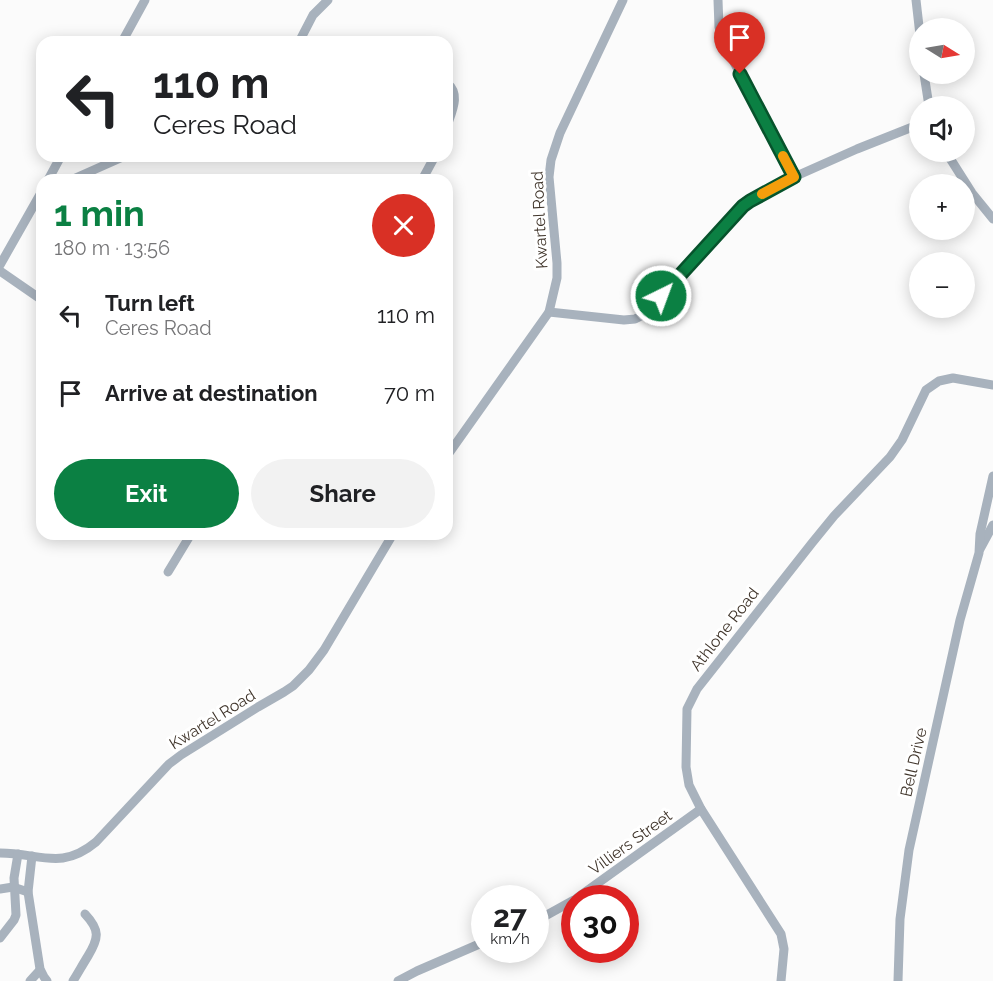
<!DOCTYPE html>
<html lang="en">
<head>
<meta charset="utf-8">
<style>
	body { margin:0; font-family:Raleway,sans-serif; background:#f2f2f2; color:#202124; height:100vh; display:flex; flex-direction:column; font-size:22px; white-space:nowrap }
	* { box-sizing:border-box; margin:0 }
	p { font-size:20px; color:#757577 }
	.icon { flex:none; width:33px; height:33px; fill:none; stroke:currentColor; stroke-width:2; stroke-linecap:round; stroke-linejoin:round }
	.map { position:relative; flex:1; overflow:hidden }
	.side { position:absolute; left:36px; top:174px; width:417px; height:366px; display:flex; flex-direction:column; background:#fff; border-radius:18px; box-shadow:0 3px 15px #0003 }
	.side>* { flex:none }
	.banner { position:absolute; left:36px; top:36px; width:417px; height:126px; border-radius:18px; box-shadow:0 3px 15px #0003; background:#fff; color:#202124; overflow:hidden }
	.needle { width:39px; rotate:101deg }
	.tools { position:absolute; left:909px; top:18px; display:grid; gap:12px }
	.tools a { display:grid; place-items:center; width:66px; height:66px; border-radius:50%; background:#fff; box-shadow:0 3px 15px #0003; font-size:30px }
	.speed { position:absolute; left:471px; top:885px; display:flex; gap:12px; font-size:30px; font-weight:700; text-align:center }
	.speed>* { display:grid; place-content:center; width:78px; height:78px; border-radius:50%; background:#fff; box-shadow:0 3px 15px #0003; line-height:1 }
	.speed small { font-size:15px; font-weight:400 }
	.speed .limit { border:9px solid #d22; background:#fff; color:#111 }
	.pin { position:absolute; display:grid; place-items:center; width:51px; height:51px; color:#fff; margin:-62px -26px; border-radius:50% 50% 50% 0; rotate:-45deg; box-shadow:0 0 6px #0007 }
	.pin .icon { rotate:45deg }
	.me { position:absolute; width:66px; margin:-33px; rotate:42deg; stroke-linejoin:round; filter:drop-shadow(0 0 4px #0008) }
	.turn { display:flex; align-items:center; gap:21px; height:126px; padding:0 18px; font-size:27px }
	.turn .icon { width:78px; height:78px; stroke-width:2.5 }
	.turn b { display:block; font-size:42px; line-height:51px }
	.round { display:grid; place-items:center; flex:none; width:63px; height:63px; border-radius:32px; background:#f2f2f2 }
	.head { display:flex; align-items:center; justify-content:space-between; height:102px; padding:0 18px }
	h1 { font-size:36px; font-weight:700; line-height:45px; color:#0b8043 }
	.action { display:flex; gap:12px; margin-top:auto; padding:12px 18px }
	.action a { flex:1; height:69px; border-radius:36px; background:#0b8043; color:#fff; font-size:24px; font-weight:700; line-height:69px; text-align:center }
	.action a+a { background:#f2f2f2; color:#202124 }
	ul { padding:0; list-style:none }
	li { display:flex; align-items:center; gap:18px; height:78px; padding:0 18px }
	li div { flex:1 }
	li b { display:block; font-size:22px }
	li em { font-style:normal }
	.map>svg:first-child { display:block }
</style>
</head>
<body>
<div class="map">
<svg width="993" height="981" viewBox="0 0 993 981">
	<rect width="100%" height="100%" fill="#fbfbfb"/>
	<g fill="none" stroke-linecap="round" stroke-linejoin="round">
		<g stroke="#a8b2bd" stroke-width="9">
			<path d="M718 0 719 27 725 45 794 177"/>
			<path d="M916 0 920 35"/>
			<path d="M122 42 145 0"/>
			<path d="M299 42 313 15 328 0"/>
			<path d="M924 74 929 106"/>
			<path d="M447 83C461 94 452 111 447 126"/>
			<path d="M946 152 972 193 993 219"/>
			<path d="M48 180 61 156"/>
			<path d="M71 180 125 156"/>
			<path d="M422 180 435 156"/>
			<path d="M0 265 42 191"/>
			<path d="M0 271 42 300"/>
			<path d="M549 312 624 320 635 319 641 316 651 307 723 227 743 206 750 201 794 177 857 149 920 124"/>
			<path d="M447 456 549 312 557 278V263L549 177 551 160 560 133 623 0"/>
			<path d="M980 549 993 525"/>
			<path d="M168 572 191 534"/>
			<path d="M0 853C40 853 61 871 96 842L169 764 181 755 258 707 284 692 293 686 309 670 324 650 393 534"/>
			<path d="M32 856 28 892 40 969 44 977 47 981"/>
			<path d="M0 889 13 887 28 892"/>
			<path d="M577 898 701 809"/>
			<path d="M536 921 574 900"/>
			<path d="M0 938 14 920 16 915 14 878 18 854"/>
			<path d="M30 981 40 970"/>
			<path d="M73 981C78 973 83 964 88 956 99 938 100 930 85 914"/>
			<path d="M398 981 417 971 484 942"/>
			<path d="M781 981 784 949 781 934 701 809 689 785 686 767 687 709 697 689 812 543 834 516 890 457 902 440 926 390 939 381 953 378 993 385"/>
			<path d="M898 981 900 919 909 850 960 620 979 553 980 534 993 476"/>
		</g>
	</g>
	<g fill="none" stroke-linecap="round" stroke-linejoin="round">
		<g stroke="#07532c" stroke-width="15">
			<path id="route" d="M661 296 743 206 750 201 794 177 740 74"/>
		</g>
		<use href="#route" stroke="#0b8043" stroke-width="10"/>
		<path stroke="#f59e0b" stroke-width="10" d="M762 194 794 177 783 156"/>
	</g>
	<g text-anchor="middle" stroke-width="6" stroke-linejoin="round" paint-order="stroke">
		<g font-size="16" fill="#40352b" stroke="#fff">
			<text transform="translate(539 220) rotate(-93)" y="6">Kwartel Road</text>
			<text transform="translate(724 629) rotate(-52)" y="6">Athlone Road</text>
			<text transform="translate(212 719) rotate(-32)" y="6">Kwartel Road</text>
			<text transform="translate(913 762) rotate(-77)" y="6">Bell Drive</text>
			<text transform="translate(630 842) rotate(-36)" y="6">Villiers Street</text>
		</g>
	</g>
</svg>
<div class="tools">
<a><svg class="needle" viewBox="-14 -14 28 28"><path d="M0-13l5 13h-10z" fill="#e53935"/><path d="M0 13l5-13h-10z" fill="#757577"/></svg></a>
<a><svg class="icon" aria-label="sound" viewBox="0 0 24 24"><path d="M4 9h4l5-4v14l-5-4H4zM17 9q2 3 0 6"/></svg></a>
<a>+</a>
<a>−</a>
</div>
<div class="speed"><div>27<small>km/h</small></div><div class="limit">30</div></div>
<div class="pin" style="left:740px;top:74px;background:#d93025"><svg class="icon" aria-label="arrive" viewBox="0 0 24 24"><path d="M6 21V4h12l-3 4 3 4H6"/></svg></div>
<svg class="me" style="left:661px;top:296px" viewBox="-20 -20 40 40"><circle r="17" fill="#0b8043" stroke="#fff" stroke-width="3"/><path d="M0-11L8 9 0 5-8 9z" fill="#fff"/></svg>
<div class="banner">
<div class="turn"><svg class="icon" aria-label="left" viewBox="0 0 24 24"><path d="M17 20v-9H6M10 6l-5 5 5 5"/></svg><div><b>110 m</b>Ceres Road</div></div>
</div>
<section class="side">
<div class="head"><div><h1>1 min</h1><p>180 m · 13:56</p></div><a class="round" style="background:#d93025;color:#fff"><svg class="icon" aria-label="close" viewBox="0 0 24 24"><path d="M6 6l12 12M18 6L6 18"/></svg></a></div>
<ul>
<li><svg class="icon" aria-label="left" viewBox="0 0 24 24"><path d="M17 20v-9H6M10 6l-5 5 5 5"/></svg><div><b>Turn left</b><p>Ceres Road</p></div><em>110 m</em></li>
<li><svg class="icon" aria-label="arrive" viewBox="0 0 24 24"><path d="M6 21V4h12l-3 4 3 4H6"/></svg><div><b>Arrive at destination</b></div><em>70 m</em></li>
</ul>
<div class="action"><a>Exit</a><a>Share</a></div>
</section>
</div>
</body>
</html>
